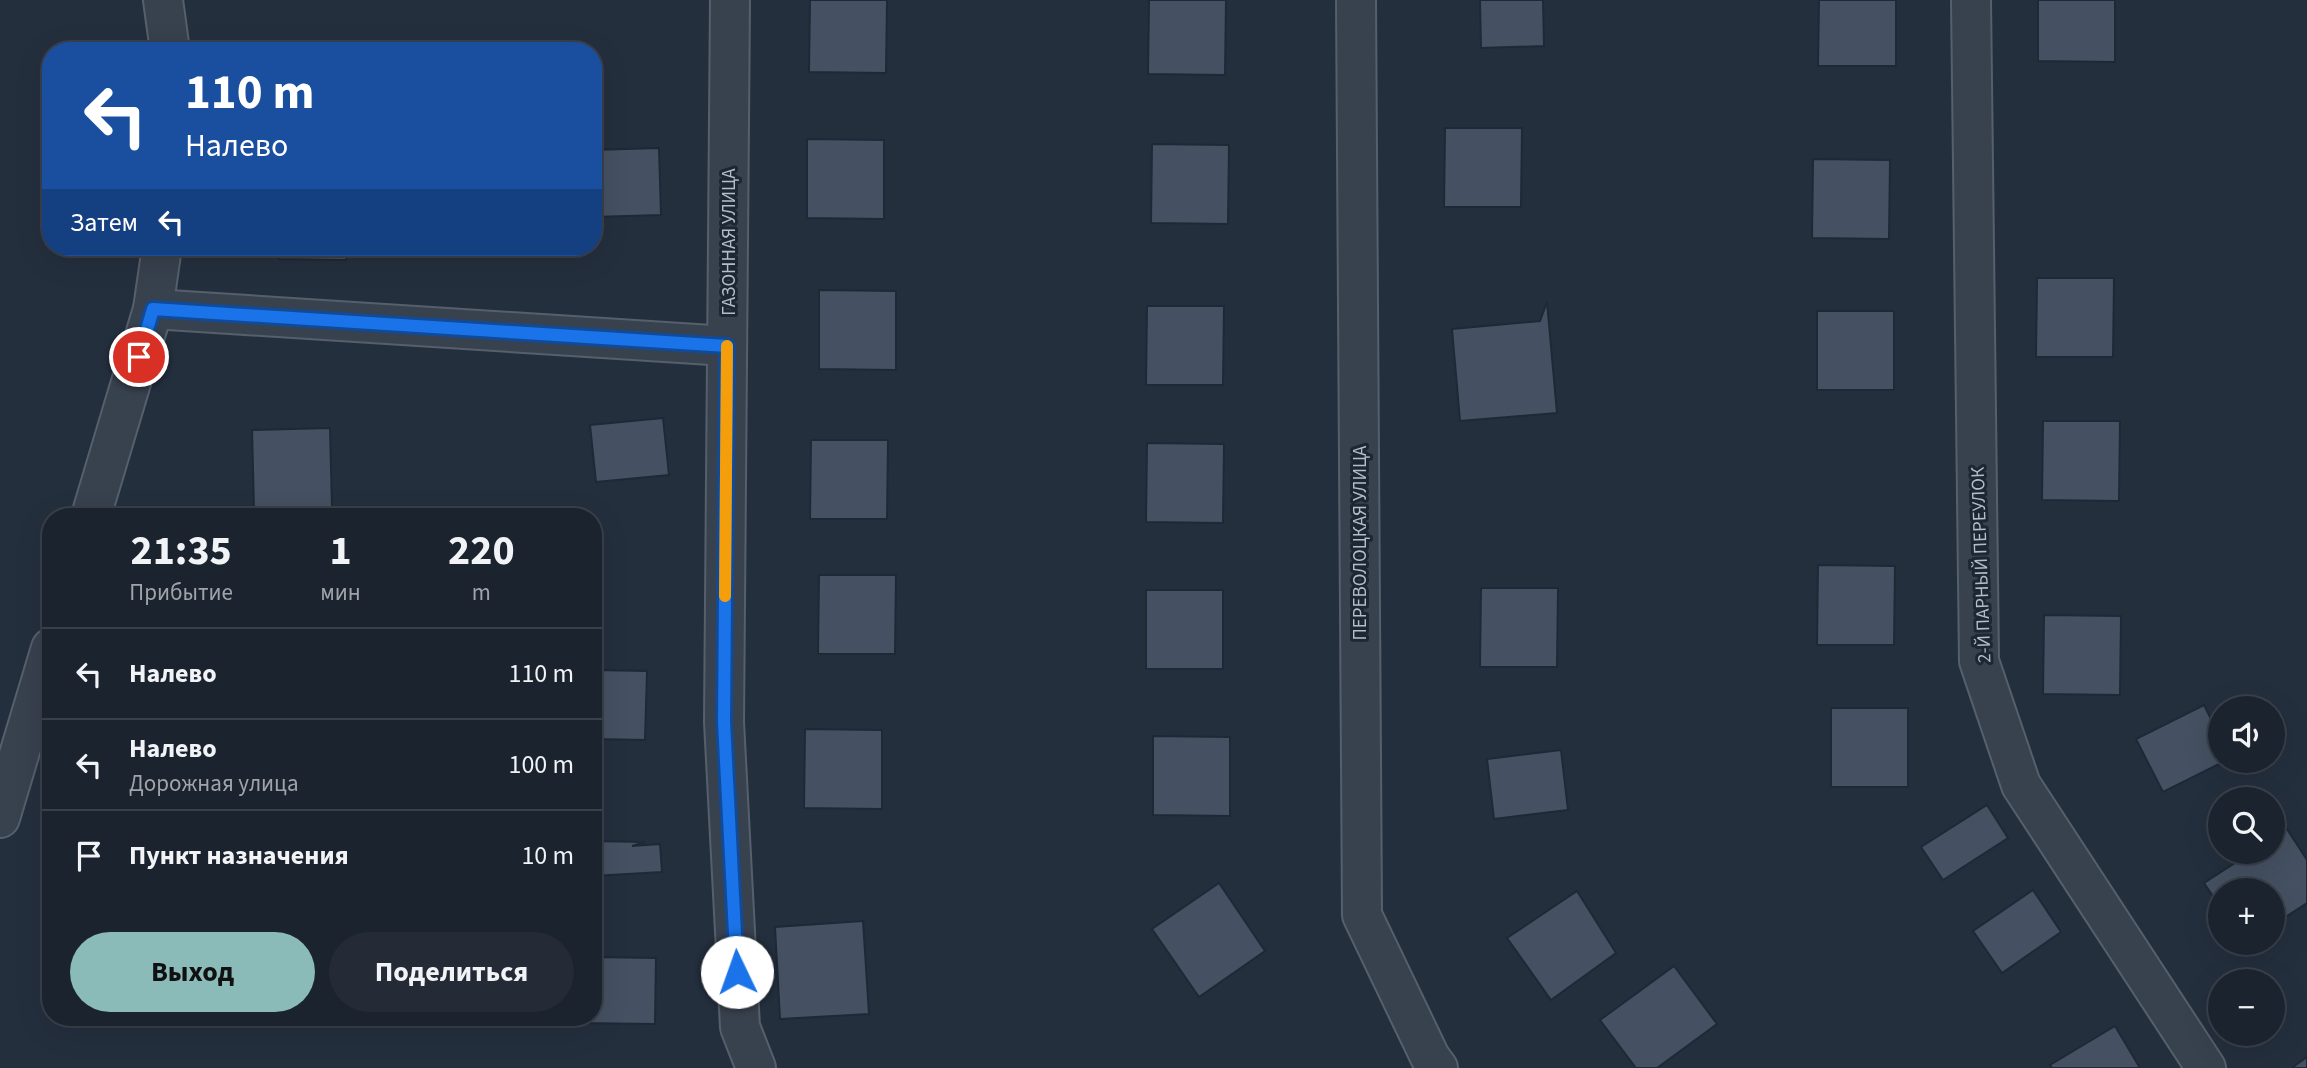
<!DOCTYPE html>
<html lang="ru">
<head>
<meta charset="utf-8">
<style>
	body { margin:0; font-family:"Source Sans 3",sans-serif; background:#242b36; color:#f1f3f6; height:100vh; display:flex; flex-direction:column; font-size:26px; white-space:nowrap }
	* { box-sizing:border-box; margin:0 }
	p { font-size:23px; color:#a0a4aa }
	.icon { flex:none; width:38px; height:38px; fill:none; stroke:currentColor; stroke-width:2; stroke-linecap:round; stroke-linejoin:round }
	.map { position:relative; flex:1; overflow:hidden }
	.panel { position:absolute; left:42px; top:508px; width:560px; height:518px; display:flex; flex-direction:column; background:#1b232e; border-radius:28px; box-shadow:0 7px 28px #0002,0 0 0 2px #39404a }
	.panel>* { flex:none }
	.banner { position:absolute; left:42px; top:42px; width:560px; height:214px; border-radius:28px; box-shadow:0 7px 28px #0002,0 0 0 2px #39404a; background:#1a4fa0; color:#fff; overflow:hidden }
	.tools { position:absolute; left:2208px; top:696px; display:grid; gap:14px }
	.tools a { display:grid; place-items:center; width:77px; height:77px; border-radius:50%; background:#1b232e; box-shadow:0 7px 28px #0002,0 0 0 2px #39404a; font-size:35px }
	.pin { position:absolute; display:grid; place-items:center; width:60px; height:60px; color:#fff; margin:-30px; border:4px solid #fff; border-radius:50%; box-shadow:0 2px 7px #0007 }
	.me { position:absolute; width:77px; margin:-38px; rotate:357deg; stroke-linejoin:round; filter:drop-shadow(0 0 5px #0008) }
	.turn { display:flex; align-items:center; gap:24px; height:147px; padding:0 28px; font-size:32px }
	.turn .icon { width:91px; height:91px; stroke-width:2.5 }
	.turn b { display:block; font-size:49px; line-height:60px }
	.then { display:flex; align-items:center; height:66px; padding:0 28px; background:#0003; gap:14px; font-size:26px }
	.eta { display:flex; justify-content:space-evenly; align-items:center; height:119px; text-align:center }
	.eta b { font-size:42px; font-weight:700; line-height:49px }
	.primary-button { display:flex; gap:14px; margin-top:auto; padding:14px 28px }
	.primary-button a { flex:1; height:80px; border-radius:42px; background:#8bbbb9; color:#111; font-size:28px; font-weight:700; line-height:80px; text-align:center }
	.primary-button a+a { background:#242b36; color:#f1f3f6 }
	ul { padding:0; list-style:none }
	li { display:flex; align-items:center; gap:21px; height:91px; padding:0 28px; border-top:2px solid #39404a }
	li div { flex:1 }
	li b { display:block; font-size:26px }
	li em { font-style:normal }
	.map>svg:first-child { display:block }
</style>
</head>
<body>
<div class="map">
<svg width="2307" height="1068" viewBox="0 0 2307 1068">
	<rect width="100%" height="100%" fill="#242f3e"/>
	<g fill="#455162" stroke="#1f2835" stroke-width="2">
		<path d="M810 0H887L886 73 809 72Z"/>
		<path d="M1149 0H1226L1225 75 1148 74Z"/>
		<path d="M1480 0H1543L1544 46 1481 48Z"/>
		<path d="M1819 0H1896V66H1818Z"/>
		<path d="M2038 0H2115V62L2038 61Z"/>
		<path d="M1445 128H1522L1521 207H1444Z"/>
		<path d="M807 139 884 140V219L807 218Z"/>
		<path d="M1152 144 1229 145 1228 224 1151 223Z"/>
		<path d="M659 148 661 215 593 217V150Z"/>
		<path d="M1813 159 1890 160 1889 239 1812 238Z"/>
		<path d="M279 247H346V260L279 259Z"/>
		<path d="M2037 278H2114L2113 357H2036Z"/>
		<path d="M819 290 896 291V370L819 369Z"/>
		<path d="M1547 302 1557 413 1460 421 1452 329 1540 321Z"/>
		<path d="M1147 306H1224L1223 385H1146Z"/>
		<rect x="1817" y="311" width="77" height="79"/>
		<path d="M663 418 669 475 596 482 590 425Z"/>
		<path d="M2043 421H2120L2119 501 2042 500Z"/>
		<path d="M330 428 332 508 254 510 252 430Z"/>
		<path d="M811 440H888L887 519H810Z"/>
		<path d="M1147 443 1224 444 1223 523 1146 522Z"/>
		<path d="M1818 565 1895 566 1894 645H1817Z"/>
		<path d="M819 575H896L895 654H818Z"/>
		<path d="M1481 588H1558L1557 667H1480Z"/>
		<rect x="1146" y="590" width="77" height="79"/>
		<path d="M2044 615 2121 616 2120 695 2043 694Z"/>
		<path d="M593 670 647 671 645 740 593 739Z"/>
		<path d="M2204 705 2221 739V761H2225L2163 792 2136 739Z"/>
		<rect x="1831" y="708" width="77" height="79"/>
		<path d="M805 729 882 730V809L804 808Z"/>
		<path d="M1153 736 1230 737V816L1153 815Z"/>
		<path d="M1561 750 1568 810 1494 819 1487 759Z"/>
		<path d="M1987 805 2008 838 1943 880 1921 847Z"/>
		<path d="M2287 829 2307 860V903L2273 925V891H2221V908L2204 883 2252 852H2273V838Z"/>
		<path d="M593 841 645 842 632 846 660 844 662 872 593 876Z"/>
		<path d="M1219 883 1265 951 1199 997 1152 929Z"/>
		<path d="M2033 890 2061 932 2002 973 1973 931Z"/>
		<path d="M1577 891 1616 953 1551 1000 1507 938Z"/>
		<path d="M863 921 869 1014 780 1019 775 927Z"/>
		<path d="M593 957 656 958 655 1024 574 1023V1017H593Z"/>
		<path d="M1674 966 1717 1024 1657 1068H1636L1600 1020Z"/>
		<path d="M2115 1026 2140 1068H2052L2050 1065Z"/>
		<path d="M2307 1057V1068H2293V1067Z"/>
	</g>
	<g fill="none" stroke-linecap="round" stroke-linejoin="round">
		<g stroke="#565f6c" stroke-width="42">
			<g id="minor">
				<path d="M163 0 170 51"/>
				<path d="M730 0 724 722 740 1027 756 1068"/>
				<path d="M1356 0 1362 915 1430 1057 1438 1068"/>
				<path d="M1971 0 1979 661 2021 785 2206 1068"/>
				<path d="M153 309 727 346"/>
				<path d="M91 516 153 309 162 247"/>
				<path d="M0 818 51 648"/>
			</g>
		</g>
		<use href="#minor" stroke="#38414e" stroke-width="38"/>
	</g>
	<g fill="none" stroke-linecap="round" stroke-linejoin="round">
		<g stroke="#114b97" stroke-width="18">
			<path id="route" d="M139 357 153 309 727 346 724 722 737 972"/>
		</g>
		<use href="#route" stroke="#1a73e8" stroke-width="12"/>
		<path stroke="#f59e0b" stroke-width="12" d="M725 596 727 346"/>
	</g>
	<g text-anchor="middle" stroke-width="6" stroke-linejoin="round" paint-order="stroke">
		<g font-size="19" fill="#b4bcc9" stroke="#1d2633">
			<text transform="translate(728 242) rotate(-90)" y="7">ГАЗОННАЯ УЛИЦА</text>
			<text transform="translate(1359 543) rotate(-90)" y="7">ПЕРЕВОЛОЦКАЯ УЛИЦА</text>
			<text transform="translate(1980 565) rotate(-92)" y="7">2-Й ПАРНЫЙ ПЕРЕУЛОК</text>
		</g>
	</g>
</svg>
<div class="tools">
<a><svg class="icon" aria-label="sound" viewBox="0 0 24 24"><path d="M4 9h4l5-4v14l-5-4H4zM17 9q2 3 0 6"/></svg></a>
<a><svg class="icon" aria-label="search" viewBox="0 0 24 24"><circle cx="10" cy="10" r="6"/><path d="M15 15l6 6"/></svg></a>
<a>+</a>
<a>−</a>
</div>
<div class="pin" style="left:139px;top:357px;background:#d93025"><svg class="icon" aria-label="arrive" viewBox="0 0 24 24"><path d="M6 21V4h12l-3 4 3 4H6"/></svg></div>
<svg class="me" style="left:737px;top:972px" viewBox="-20 -20 40 40"><circle r="19" fill="#fff"/><path d="M0-13L10 11 0 6-10 11z" fill="#1a73e8"/></svg>
<div class="banner">
<div class="turn"><svg class="icon" aria-label="left" viewBox="0 0 24 24"><path d="M17 20v-9H6M10 6l-5 5 5 5"/></svg><div><b>110 m</b>Налево</div></div>
<div class="then">Затем<svg class="icon" aria-label="left" viewBox="0 0 24 24"><path d="M17 20v-9H6M10 6l-5 5 5 5"/></svg></div>
</div>
<section class="panel">
<div class="eta">
<div><b>21:35</b><p>Прибытие</p></div>
<div><b>1</b><p>мин</p></div>
<div><b>220</b><p>m</p></div>
</div>
<ul>
<li><svg class="icon" aria-label="left" viewBox="0 0 24 24"><path d="M17 20v-9H6M10 6l-5 5 5 5"/></svg><div><b>Налево</b></div><em>110 m</em></li>
<li><svg class="icon" aria-label="left" viewBox="0 0 24 24"><path d="M17 20v-9H6M10 6l-5 5 5 5"/></svg><div><b>Налево</b><p>Дорожная улица</p></div><em>100 m</em></li>
<li><svg class="icon" aria-label="arrive" viewBox="0 0 24 24"><path d="M6 21V4h12l-3 4 3 4H6"/></svg><div><b>Пункт назначения</b></div><em>10 m</em></li>
</ul>
<div class="primary-button"><a>Выход</a><a>Поделиться</a></div>
</section>
</div>
</body>
</html>
